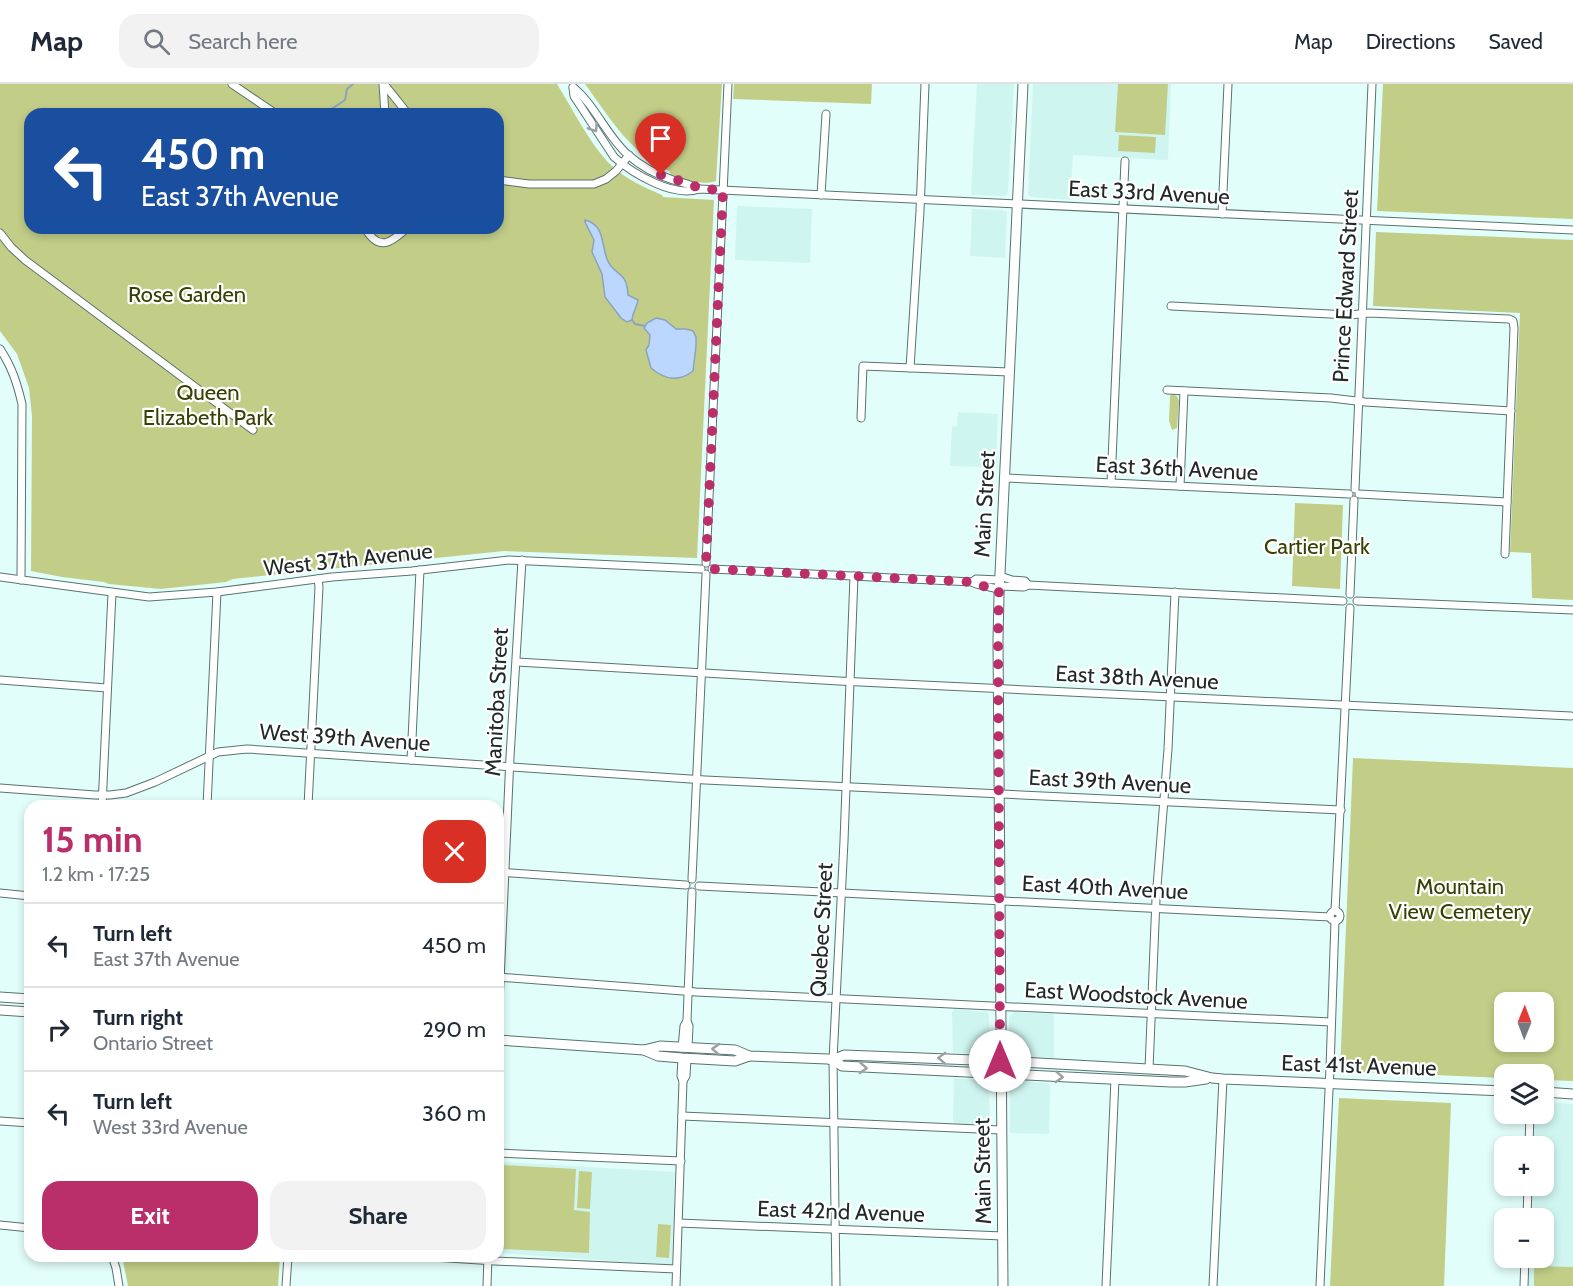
<!DOCTYPE html>
<html lang="en">
<head>
<meta charset="utf-8">
<style>
	body { margin:0; font-family:Cabin,sans-serif; background:#f2f2f3; color:#1f2937; height:100vh; display:flex; flex-direction:column; font-size:22px; white-space:nowrap }
	* { box-sizing:border-box; margin:0 }
	p { font-size:20px; color:#747a83 }
	.icon { flex:none; width:33px; height:33px; fill:none; stroke:currentColor; stroke-width:2; stroke-linecap:round; stroke-linejoin:round }
	.map { position:relative; flex:1; overflow:hidden }
	.details { position:absolute; left:24px; top:716px; width:480px; height:462px; display:flex; flex-direction:column; background:#fff; border-radius:18px; box-shadow:0 3px 9px #0003 }
	.details>* { flex:none }
	.hud { position:absolute; left:24px; top:24px; width:480px; height:126px; border-radius:18px; box-shadow:0 3px 9px #0003; background:#1a4fa0; color:#fff; overflow:hidden }
	.needle { width:39px; rotate:1deg }
	.tools { position:absolute; left:1494px; top:908px; display:grid; gap:12px }
	.tools a { display:grid; place-items:center; width:60px; height:60px; border-radius:12px; background:#fff; box-shadow:0 3px 9px #0003; font-size:30px }
	.pin { position:absolute; display:grid; place-items:center; width:51px; height:51px; color:#fff; margin:-62px -26px; border-radius:50% 50% 50% 0; rotate:-45deg; box-shadow:0 0 6px #0007 }
	.pin .icon { rotate:45deg }
	.me { position:absolute; width:66px; margin:-33px; rotate:0deg; stroke-linejoin:round; filter:drop-shadow(0 0 4px #0008) }
	.turn { display:flex; align-items:center; gap:21px; height:126px; padding:0 18px; font-size:27px }
	.turn .icon { width:78px; height:78px; stroke-width:2.5 }
	.turn b { display:block; font-size:42px; line-height:51px }
	.round { display:grid; place-items:center; flex:none; width:63px; height:63px; border-radius:18px; background:#f2f2f3 }
	.summary { display:flex; align-items:center; justify-content:space-between; height:102px; padding:0 18px }
	h1 { font-size:36px; font-weight:700; line-height:45px; color:#ba2f6a }
	.primary-button { display:flex; gap:12px; margin-top:auto; padding:12px 18px }
	.primary-button a { flex:1; height:69px; border-radius:18px; background:#ba2f6a; color:#fff; font-size:24px; font-weight:700; line-height:69px; text-align:center }
	.primary-button a+a { background:#f2f2f3; color:#1f2937 }
	ul { padding:0; list-style:none }
	li { display:flex; align-items:center; gap:18px; height:84px; padding:0 18px; border-top:2px solid #e0e1e3 }
	li div { flex:1 }
	li b { display:block; font-size:22px }
	li em { font-style:normal }
	header { display:flex; align-items:center; gap:36px; box-sizing:border-box; height:84px; padding:0 30px; background:#fff; border-bottom:2px solid #e0e1e3 }
	header strong { font-size:28px }
	nav { display:flex; gap:33px; margin-inline-start:auto; font-size:21px }
	.search { width:420px; height:54px; background:#f2f2f3; display:flex; align-items:center; gap:15px; box-sizing:border-box; padding:0 21px; border-radius:18px; color:#747a83; font-size:22px }
	.map>svg:first-child { display:block }
</style>
</head>
<body>
<header>
<strong>Map</strong>
<div class="search"><svg class="icon" aria-label="search" viewBox="0 0 24 24"><circle cx="10" cy="10" r="6"/><path d="M15 15l6 6"/></svg>Search here</div>
<nav><a>Map</a><a>Directions</a><a>Saved</a></nav>
</header>
<div class="map">
<svg width="1573" height="1202" viewBox="0 0 1573 1202">
	<rect width="100%" height="100%" fill="#e2fefa"/>
	<g fill="#cff5f0">
		<path d="M977 0H1014L1008 107 1007 111 1004 112 972 111 971 108Z"/>
		<path d="M1033 0H1171L1168 76 1073 71 1070 116 1031 113 1028 111Z"/>
		<path d="M737 122 812 125 810 179 735 176Z"/>
		<path d="M972 125 1002 126 1007 128 1005 174 970 172Z"/>
		<path d="M958 328 998 330 996 370 998 375V383L950 382 952 342H957Z"/>
		<path d="M954 925 987 928 989 931 990 964 988 969H953L952 929Z"/>
		<path d="M1014 928 1054 930V974L1012 971 1009 966V933Z"/>
		<path d="M954 994 984 997 989 999 990 1036 988 1040 984 1042 955 1041 953 1035Z"/>
		<path d="M1015 997 1048 999 1050 1002 1049 1050 1010 1049V1003L1011 999Z"/>
		<path d="M1544 1018 1573 1020V1202H1528L1529 1173H1544V1134H1530L1532 1101H1544V1062H1533L1534 1029H1544Z"/>
		<path d="M502 1078 675 1088 672 1181 498 1169Z"/>
	</g>
	<g fill="#c2ce88" fill-rule="evenodd">
		<path d="M0 0H557C572 24 591 62 611 81 625 95 644 103 662 111L663 113 714 116 697 474 504 467 233 495 226 498 161 505 109 500 104 498 62 493 31 487 32 332 29 304 17 270 0 247ZM30 30H498V144H30Z"/>
		<path d="M585 0H722L716 97C704 102 684 95 671 91L669 87C629 68 610 34 585 0Z"/>
		<path d="M734 0H872L871 20 733 15Z"/>
		<path d="M1118 0H1168L1165 51 1115 48Z"/>
		<path d="M1383 0H1573V135L1377 127Z"/>
		<path d="M1119 51 1156 53 1155 69 1118 67Z"/>
		<path d="M1376 148 1573 156V516L1532 514 1531 469 1510 468 1520 229 1373 222Z"/>
		<path d="M1172 310 1177 312 1179 317 1177 344 1172 346 1169 337 1170 312Z"/>
		<path d="M1295 419 1343 421 1340 505 1292 502Z"/>
		<path d="M1353 674 1573 684V997L1544 996V990H1504V994L1340 987ZM1504 918H1544V957H1504Z"/>
		<path d="M1339 1014 1451 1019 1444 1202H1330Z"/>
		<path d="M503 1081 576 1085 574 1126 590 1128 589 1169 500 1165Z"/>
		<path d="M579 1087 592 1088 590 1125 577 1124Z"/>
		<path d="M658 1140 671 1141 669 1174 656 1173Z"/>
		<path d="M122 1172H280L278 1202H128Z"/>
		<path d="M1534 1182 1573 1183V1202H1534Z"/>
	</g>
	<g fill="#bbd7fd" stroke="#8ca3bd" stroke-width="1.5">
		<path d="M585 136C605 141 601 160 607 175 613 192 627 185 628 211L638 216C637 223 632 230 632 236L627 238 621 234 605 213 602 190 592 168 594 156 585 138Z"/>
		<path d="M656 234 665 236 676 245H686L693 247 696 253V262L693 287C679 298 665 296 651 284L646 266 649 261 650 251 644 244 647 239Z"/>
	</g>
	<g fill="none" stroke-linecap="round" stroke-linejoin="round">
		<g stroke="#8ca3bd" stroke-width="2">
			<path d="M330 30V26L345 16 347 5 353 0"/>
			<path d="M632 236 635 240 645 242"/>
		</g>
		<g stroke="#59736f" stroke-width="9">
			<g id="minor">
				<path d="M232 0 276 30"/>
				<path d="M383 0 385 30"/>
				<path d="M384 0 408 30"/>
				<path d="M573 3C595 21 606 51 628 71 641 82 657 91 673 96 682 99 691 100 699 105"/>
				<path d="M573 4 574 12 614 73C633 90 674 114 699 105L1573 146"/>
				<path d="M498 96 529 100H594L606 95 616 87 629 71"/>
				<path d="M821 111 826 30"/>
				<path d="M1222 130 1228 0"/>
				<path d="M365 144C379 168 391 159 407 144"/>
				<path d="M0 149 11 163 25 176 253 346"/>
				<path d="M1171 222 1350 231 1369 229 1509 235 1513 237 1514 244 1505 470"/>
				<path d="M0 265C12 283 17 299 22 320L21 496"/>
				<path d="M910 284 920 127 925 0"/>
				<path d="M1167 306 1331 314 1365 318 1511 327"/>
				<path d="M861 334 863 282 1009 288"/>
				<path d="M1005 394 1349 410"/>
				<path d="M1111 399 1125 77"/>
				<path d="M1180 402 1184 307"/>
				<path d="M1355 405 1372 0"/>
				<path d="M1359 410 1507 418"/>
				<path d="M706 479 728 0"/>
				<path d="M712 485 972 498C978 502 991 502 999 506"/>
				<path d="M1000 492 1012 496 1025 497 1028 501"/>
				<path d="M0 493 149 513 217 508 332 493 412 487 509 476 701 485"/>
				<path d="M972 498 976 495 1000 496"/>
				<path d="M1000 502 1024 503 1028 501 1343 517"/>
				<path d="M1350 510 1354 416"/>
				<path d="M1357 517 1573 526"/>
				<path d="M517 578 839 597 1571 632"/>
				<path d="M0 596 107 604"/>
				<path d="M411 676 420 486"/>
				<path d="M0 704 95 711H110L126 709 155 698 218 668 247 665 705 696 1341 726"/>
				<path d="M102 722 112 509"/>
				<path d="M207 722 217 508"/>
				<path d="M308 722 319 503 318 495"/>
				<path d="M498 788 686 801"/>
				<path d="M692 795 706 490"/>
				<path d="M699 802 1330 833"/>
				<path d="M0 809 30 812"/>
				<path d="M1335 827 1350 524"/>
				<circle cx="1335" cy="832" r="5"/>
				<path d="M498 893 696 908 1331 938"/>
				<path d="M687 937 689 942 688 964"/>
				<path d="M498 942 510 673 522 476"/>
				<path d="M682 964 684 942 687 937 692 808"/>
				<path d="M1149 985 1156 815 1168 665 1175 508"/>
				<path d="M683 997 686 992 687 974"/>
				<path d="M682 1032 1001 1046"/>
				<path d="M0 1037 30 1039"/>
				<path d="M1529 1062 1530 1029"/>
				<path d="M498 1069 681 1077"/>
				<path d="M1527 1134 1528 1101"/>
				<path d="M679 1139 1003 1152"/>
				<path d="M0 1141 30 1144"/>
				<path d="M112 1172 116 1184 119 1202"/>
				<path d="M417 1172 495 1177 676 1185"/>
				<path d="M286 1202 288 1172"/>
				<path d="M487 1202 488 1172"/>
				<path d="M676 1202 683 997 681 992 682 974"/>
				<path d="M836 1202 833 976 844 757 854 492"/>
				<path d="M1106 1202 1115 995"/>
				<path d="M1213 1202 1223 995"/>
				<path d="M1320 1202 1330 984 1335 837"/>
				<path d="M1524 1202 1525 1173"/>
			</g>
		</g>
		<g stroke="#59736f" stroke-width="11">
			<g id="major">
				<path d="M0 913 30 915"/>
				<path d="M0 926 30 928"/>
				<path d="M498 956 644 966 660 962 735 966 749 972 828 975 833 976 844 971 1000 977 1185 987 1212 994 1223 995 1504 1007"/>
				<path d="M644 966 658 972 682 974 735 977 749 972"/>
				<path d="M833 976 842 982 1171 998H1185L1206 995"/>
				<path d="M1544 1008 1573 1010"/>
				<path d="M1003 1202 998 556 999 511 1023 0"/>
			</g>
		</g>
		<use href="#minor" stroke="#fff" stroke-width="7"/>
		<use href="#major" stroke="#fff" stroke-width="9"/>
	</g>
	<defs><path id="oneway-chevron" d="M-2-3.5L2.5 0L-2 3.5" fill="none" stroke-width="1.6" stroke-linecap="round" stroke-linejoin="round" transform="scale(1.5)"/></defs>
	<g stroke="#9b9f9f">
		<use href="#oneway-chevron" transform="translate(594 44) rotate(57)"/>
		<use href="#oneway-chevron" transform="translate(716 965) rotate(-177)"/>
		<use href="#oneway-chevron" transform="translate(942 974) rotate(-178)"/>
		<use href="#oneway-chevron" transform="translate(863 984) rotate(3)"/>
		<use href="#oneway-chevron" transform="translate(1059 993) rotate(3)"/>
	</g>
	<g fill="none" stroke-linecap="round" stroke-linejoin="round">
		<path stroke="#ba2f6a" stroke-width="10" stroke-dasharray="0 18" d="M661 91 693 101 699 105 723 106 706 479 710 481 712 485 972 498C978 502 991 503 999 506L998 556 1000 977"/>
	</g>
	<g text-anchor="middle" stroke-width="4.5" stroke-linejoin="round" paint-order="stroke">
		<g font-size="22" fill="#202a29" stroke="#fff">
			<text transform="translate(1149 108) rotate(3)" y="8">East 33rd Avenue</text>
			<text transform="translate(1345 202) rotate(-87)" y="8">Prince Edward Street</text>
			<text transform="translate(1177 384) rotate(3)" y="8">East 36th Avenue</text>
			<text transform="translate(984 420) rotate(-87)" y="8">Main Street</text>
			<text transform="translate(348 475) rotate(-6)" y="8">West 37th Avenue</text>
			<text transform="translate(1137 593) rotate(3)" y="8">East 38th Avenue</text>
			<text transform="translate(496 618) rotate(-87)" y="8">Manitoba Street</text>
			<text transform="translate(345 653) rotate(4)" y="8">West 39th Avenue</text>
			<text transform="translate(1110 697) rotate(3)" y="8">East 39th Avenue</text>
			<text transform="translate(1105 803) rotate(3)" y="8">East 40th Avenue</text>
			<text transform="translate(821 846) rotate(-87)" y="8">Quebec Street</text>
			<text transform="translate(1136 911) rotate(3)" y="8">East Woodstock Avenue</text>
			<text transform="translate(1359 981) rotate(2)" y="8">East 41st Avenue</text>
			<text transform="translate(982 1087) rotate(-91)" y="8">Main Street</text>
			<text transform="translate(841 1127) rotate(2)" y="8">East 42nd Avenue</text>
		</g>
		<g font-size="22" fill="#394003" stroke="#fff">
			<text x="187" y="218">Rose Garden</text>
			<text x="208" y="316">Queen<tspan x="208" dy="25">Elizabeth Park</tspan></text>
			<text x="1317" y="470">Cartier Park</text>
			<text x="1460" y="810">Mountain<tspan x="1460" dy="25">View Cemetery</tspan></text>
		</g>
	</g>
</svg>
<div class="tools">
<a><svg class="needle" viewBox="-14 -14 28 28"><path d="M0-13l5 13h-10z" fill="#e53935"/><path d="M0 13l5-13h-10z" fill="#747a83"/></svg></a>
<a><svg class="icon" aria-label="layers" viewBox="0 0 24 24"><path d="M12 4l9 5-9 5-9-5zM3 14l9 5 9-5"/></svg></a>
<a>+</a>
<a>−</a>
</div>
<div class="pin" style="left:661px;top:91px;background:#d93025"><svg class="icon" aria-label="arrive" viewBox="0 0 24 24"><path d="M6 21V4h12l-3 4 3 4H6"/></svg></div>
<svg class="me" style="left:1000px;top:977px" viewBox="-20 -20 40 40"><circle r="19" fill="#fff"/><path d="M0-13L10 11 0 6-10 11z" fill="#ba2f6a"/></svg>
<div class="hud">
<div class="turn"><svg class="icon" aria-label="left" viewBox="0 0 24 24"><path d="M17 20v-9H6M10 6l-5 5 5 5"/></svg><div><b>450 m</b>East 37th Avenue</div></div>
</div>
<section class="details">
<div class="summary"><div><h1>15 min</h1><p>1.2 km · 17:25</p></div><a class="round" style="background:#d93025;color:#fff"><svg class="icon" aria-label="close" viewBox="0 0 24 24"><path d="M6 6l12 12M18 6L6 18"/></svg></a></div>
<ul>
<li><svg class="icon" aria-label="left" viewBox="0 0 24 24"><path d="M17 20v-9H6M10 6l-5 5 5 5"/></svg><div><b>Turn left</b><p>East 37th Avenue</p></div><em>450 m</em></li>
<li><svg class="icon" aria-label="right" viewBox="0 0 24 24"><path d="M7 20v-9h11M14 6l5 5-5 5"/></svg><div><b>Turn right</b><p>Ontario Street</p></div><em>290 m</em></li>
<li><svg class="icon" aria-label="left" viewBox="0 0 24 24"><path d="M17 20v-9H6M10 6l-5 5 5 5"/></svg><div><b>Turn left</b><p>West 33rd Avenue</p></div><em>360 m</em></li>
</ul>
<div class="primary-button"><a>Exit</a><a>Share</a></div>
</section>
</div>
</body>
</html>
